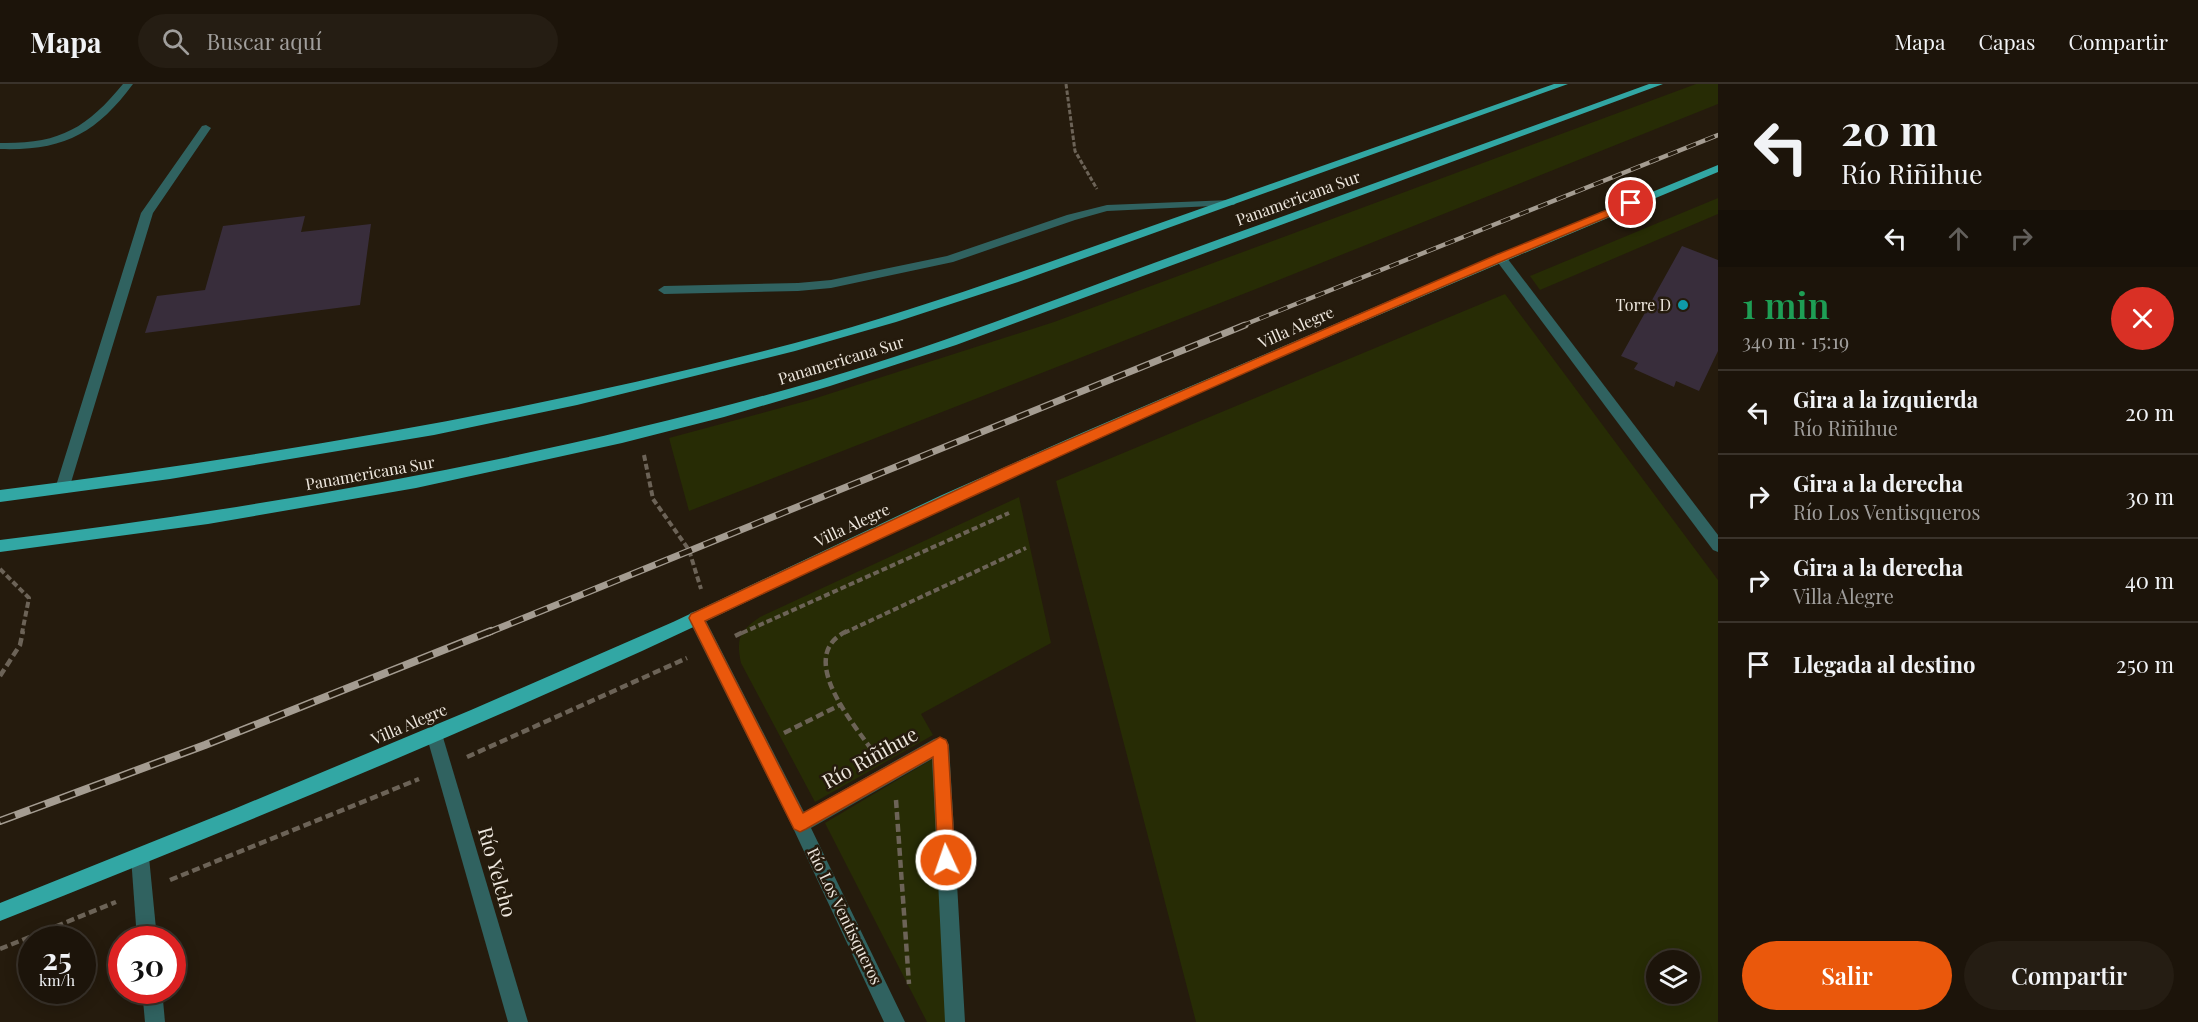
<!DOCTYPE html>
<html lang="es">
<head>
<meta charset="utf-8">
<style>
	body { margin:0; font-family:"Playfair Display",serif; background:#251d13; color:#f1f3f6; height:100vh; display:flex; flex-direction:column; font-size:22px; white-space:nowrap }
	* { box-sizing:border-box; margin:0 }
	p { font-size:20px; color:#a09e9c }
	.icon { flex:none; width:33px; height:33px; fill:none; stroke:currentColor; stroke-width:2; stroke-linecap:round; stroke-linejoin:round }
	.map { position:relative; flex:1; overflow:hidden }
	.panel { display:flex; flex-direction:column; background:#1c140a; width:480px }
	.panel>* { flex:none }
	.top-card { background:#1c140a; color:#f1f3f6; overflow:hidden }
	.controls { position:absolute; left:1646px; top:866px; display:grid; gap:12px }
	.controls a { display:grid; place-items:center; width:54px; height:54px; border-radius:50%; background:#1c140a; box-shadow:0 3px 15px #0003,0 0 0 2px #3a332b; font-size:30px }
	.speed { position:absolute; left:18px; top:842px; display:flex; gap:12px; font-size:30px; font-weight:700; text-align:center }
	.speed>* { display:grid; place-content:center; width:78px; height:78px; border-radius:50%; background:#1c140a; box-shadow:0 3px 15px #0003,0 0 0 2px #3a332b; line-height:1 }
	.speed small { font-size:15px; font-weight:400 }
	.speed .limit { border:9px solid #d22; background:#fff; color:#111 }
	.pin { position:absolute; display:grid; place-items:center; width:51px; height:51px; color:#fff; margin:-26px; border:3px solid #fff; border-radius:50%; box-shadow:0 2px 6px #0007 }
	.me { position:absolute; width:66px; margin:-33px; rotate:357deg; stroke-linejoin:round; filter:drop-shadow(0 0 4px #0008) }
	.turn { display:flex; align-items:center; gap:21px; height:126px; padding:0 24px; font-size:27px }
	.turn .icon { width:78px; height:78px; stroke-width:2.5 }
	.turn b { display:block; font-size:42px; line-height:51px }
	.lanes { display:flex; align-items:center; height:57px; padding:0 24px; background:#0003; justify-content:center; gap:30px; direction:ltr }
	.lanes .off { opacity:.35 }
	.round { display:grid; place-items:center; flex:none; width:63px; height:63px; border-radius:32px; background:#251d13 }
	.head { display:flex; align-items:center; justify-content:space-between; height:102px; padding:0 24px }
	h1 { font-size:36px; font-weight:600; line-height:45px; color:#1e9e55 }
	.cta { display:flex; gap:12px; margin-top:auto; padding:12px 24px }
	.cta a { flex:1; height:69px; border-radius:36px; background:#ea580c; color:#fff; font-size:24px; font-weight:600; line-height:69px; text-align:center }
	.cta a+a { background:#251d13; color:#f1f3f6 }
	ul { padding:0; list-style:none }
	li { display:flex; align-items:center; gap:18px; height:84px; padding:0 24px; border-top:2px solid #3a332b }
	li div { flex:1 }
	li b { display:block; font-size:22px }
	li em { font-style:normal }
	header { display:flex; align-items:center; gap:36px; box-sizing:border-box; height:84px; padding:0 30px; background:#1c140a; border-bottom:2px solid #3a332b }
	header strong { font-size:28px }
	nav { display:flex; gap:33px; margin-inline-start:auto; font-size:21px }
	.search { width:420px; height:54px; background:#251d13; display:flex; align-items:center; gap:15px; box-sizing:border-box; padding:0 21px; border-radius:33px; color:#a09e9c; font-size:22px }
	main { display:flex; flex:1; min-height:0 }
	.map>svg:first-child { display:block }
</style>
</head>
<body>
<header>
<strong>Mapa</strong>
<div class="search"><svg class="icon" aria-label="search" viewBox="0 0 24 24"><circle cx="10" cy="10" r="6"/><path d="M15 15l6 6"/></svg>Buscar aquí</div>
<nav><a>Mapa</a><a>Capas</a><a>Compartir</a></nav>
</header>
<main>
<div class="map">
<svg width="1718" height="938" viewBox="0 0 1718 938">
	<rect width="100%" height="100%" fill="#251b0d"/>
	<g fill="#272c05" fill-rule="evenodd">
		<path d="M1696 0H1718V20L1261 203 689 427 669 354 810 316 1054 238Z"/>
		<path d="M1718 114V130L1540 206 1530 192Z"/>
		<path d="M1505 210 1718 496V938H1196L1056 397ZM1656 876H1689V909H1656Z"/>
		<path d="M1019 413 1051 559 921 630 933 651 815 718 741 579C736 555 739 547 760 533Z"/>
		<path d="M936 673 948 938H927L825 739Z"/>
	</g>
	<g fill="#382d3b">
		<path d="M305 132 301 148 371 140 360 221 145 249 157 212 205 206 223 142Z"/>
		<path d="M1682 162 1718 176V267L1699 307 1676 297 1674 303 1634 285 1638 279 1621 272Z"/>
	</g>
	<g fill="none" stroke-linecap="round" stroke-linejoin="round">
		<path stroke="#6c6357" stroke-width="3" stroke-dasharray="4.5 2" stroke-linecap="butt" d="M1066 0 1075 67 1097 105"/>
		<g stroke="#6c6357" stroke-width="4" stroke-dasharray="6 3" stroke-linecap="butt">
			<path d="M644 371 653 415 689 466 701 505"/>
			<path d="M0 485 29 514 22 549"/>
			<path d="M742 549 1009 429"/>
			<path d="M844 549 1026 464"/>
		</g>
		<g stroke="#6c6357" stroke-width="4.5" stroke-dasharray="8 4" stroke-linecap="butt">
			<path d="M847 547C794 572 854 640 874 669"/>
			<path d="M735 552 745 547"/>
			<path d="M0 592 20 561 23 547"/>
			<path d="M784 649 842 620"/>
			<path d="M467 673 687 574"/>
			<path d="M896 716 909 900"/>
			<path d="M170 796 419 695"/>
			<path d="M0 865 116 818"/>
		</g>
		<g fill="#306260" fill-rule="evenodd">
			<path d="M123 0H133C96 50 63 67 0 65V59C59 60 86 45 123 0Z"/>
			<path d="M206 41 211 44 153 129 69 405 67 409H57L55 405 141 129 202 42Z"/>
			<path d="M1230 116 1236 119 1234 121 1107 127 1075 136 953 178 831 204 798 207 664 210 658 206 664 202 798 199 831 196 947 172 1067 131 1107 121Z"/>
			<path d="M1500 169 1504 170 1718 451V468L1713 466 1496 176V170Z"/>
			<path d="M696 527 702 529 804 728 934 655 940 653 946 655 949 661 965 938H945L932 675 811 744 905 938H884L794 746 688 534 690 529Z"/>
			<path d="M434 642 440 644 442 650 528 938H508L426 650 428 644Z"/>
			<path d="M140 764 146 767 149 773 157 855H137L131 773 134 767Z"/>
			<path d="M142 906H162L165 938H145Z"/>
		</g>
		<g fill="#32a7a4" fill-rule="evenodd">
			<path d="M1554 0H1568L1018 198 896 238 795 267 577 321 434 351 170 395 0 418V406C268 372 534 328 795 259 915 227 1032 184 1149 143 1284 95 1419 48 1554 0Z"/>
			<path d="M1649 0H1663L956 261 830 302 724 333 622 359 416 404 208 440 0 468V456C277 422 551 373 820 296 933 263 1043 220 1154 179 1319 119 1484 60 1649 0Z"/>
			<path d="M1718 81V88C1477 188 1238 290 1000 398 880 452 762 512 642 567 431 663 216 751 0 837V819L234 725 471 626 673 538 942 411 1077 351 1440 195Z"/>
		</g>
		<g stroke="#a49c91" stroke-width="4.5">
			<path id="rail-far2" d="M1241 242 1718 51"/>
		</g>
		<g stroke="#a49c91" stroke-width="7">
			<path id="rail-far1" d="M487 549 1245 241"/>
		</g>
		<g stroke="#a49c91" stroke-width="8">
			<path id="rail" d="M0 737 205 661 491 547"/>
		</g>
		<use href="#rail-far2" stroke="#251b0d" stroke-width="3" stroke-dasharray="10" stroke-linecap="butt"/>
		<use href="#rail-far1" stroke="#251b0d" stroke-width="4.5" stroke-dasharray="13" stroke-linecap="butt"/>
		<use href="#rail" stroke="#251b0d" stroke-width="5" stroke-dasharray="16" stroke-linecap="butt"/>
	</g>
	<path fill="#ea580c" stroke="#983908" stroke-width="1.5" d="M1631 116 1636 119 1634 122C1321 251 1012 392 705 537L803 729 935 656 940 653 946 656 948 661 955 776 952 782 946 785 940 782 938 776 933 673 806 745 800 748 794 745 689 534 691 530 1004 384 1496 171Z"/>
	<circle fill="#0f9aa8" stroke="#251b0d" stroke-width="2" cx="1683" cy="221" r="6"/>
	<g text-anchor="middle" stroke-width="5" stroke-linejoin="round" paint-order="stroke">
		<g font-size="16" fill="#eee7de" stroke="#251b0d">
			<text transform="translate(1298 114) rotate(-20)" y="6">Panamericana Sur</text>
			<text transform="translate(1296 243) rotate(-24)" y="6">Villa Alegre</text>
			<text transform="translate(841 276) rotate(-17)" y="6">Panamericana Sur</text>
			<text transform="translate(370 389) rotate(-10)" y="6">Panamericana Sur</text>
			<text transform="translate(852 441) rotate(-25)" y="6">Villa Alegre</text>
			<text transform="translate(409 640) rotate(-23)" y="6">Villa Alegre</text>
			<text transform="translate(845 832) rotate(64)" y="6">Río Los Ventisqueros</text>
		</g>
		<g font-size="16" fill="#eee7de" stroke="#251b0d" text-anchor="end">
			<text x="1671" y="227">Torre D</text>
		</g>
		<g font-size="20" fill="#eee7de" stroke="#251b0d">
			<text transform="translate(870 674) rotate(-29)" y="7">Río Riñihue</text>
			<text transform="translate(497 788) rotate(74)" y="7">Río Yelcho</text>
		</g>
	</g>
</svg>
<div class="controls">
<a><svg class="icon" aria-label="layers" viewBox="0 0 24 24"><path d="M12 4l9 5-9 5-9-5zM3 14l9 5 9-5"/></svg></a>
</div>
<div class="speed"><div>25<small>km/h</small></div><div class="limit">30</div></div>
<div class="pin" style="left:1631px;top:119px;background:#d93025"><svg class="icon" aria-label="arrive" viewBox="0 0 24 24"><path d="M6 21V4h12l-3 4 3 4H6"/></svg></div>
<svg class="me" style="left:946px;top:776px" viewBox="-20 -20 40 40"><circle r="17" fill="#ea580c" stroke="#fff" stroke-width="3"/><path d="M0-11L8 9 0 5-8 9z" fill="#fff"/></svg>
</div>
<section class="panel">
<div class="top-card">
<div class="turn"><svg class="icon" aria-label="left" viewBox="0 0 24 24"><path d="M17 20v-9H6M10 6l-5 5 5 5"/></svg><div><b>20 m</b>Río Riñihue</div></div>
<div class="lanes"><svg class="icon" aria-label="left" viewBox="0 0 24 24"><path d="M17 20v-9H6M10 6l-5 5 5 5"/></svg><svg class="icon off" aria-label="ahead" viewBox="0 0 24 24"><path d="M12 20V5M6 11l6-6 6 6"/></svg><svg class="icon off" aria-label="right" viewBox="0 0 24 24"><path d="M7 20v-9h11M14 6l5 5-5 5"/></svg></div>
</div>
<div class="head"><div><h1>1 min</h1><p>340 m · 15:19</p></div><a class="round" style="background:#d93025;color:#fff"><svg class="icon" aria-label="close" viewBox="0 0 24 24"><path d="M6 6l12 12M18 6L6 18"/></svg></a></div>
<ul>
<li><svg class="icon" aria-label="left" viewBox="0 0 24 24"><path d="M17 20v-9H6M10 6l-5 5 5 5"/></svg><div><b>Gira a la izquierda</b><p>Río Riñihue</p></div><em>20 m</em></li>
<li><svg class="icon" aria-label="right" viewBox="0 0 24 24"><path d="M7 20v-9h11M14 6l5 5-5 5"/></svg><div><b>Gira a la derecha</b><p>Río Los Ventisqueros</p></div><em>30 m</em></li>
<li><svg class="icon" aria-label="right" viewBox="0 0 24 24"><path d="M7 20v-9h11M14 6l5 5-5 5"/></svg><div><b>Gira a la derecha</b><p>Villa Alegre</p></div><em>40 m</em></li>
<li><svg class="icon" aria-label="arrive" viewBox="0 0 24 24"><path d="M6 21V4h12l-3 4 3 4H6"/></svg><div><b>Llegada al destino</b></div><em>250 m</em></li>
</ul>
<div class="cta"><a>Salir</a><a>Compartir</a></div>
</section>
</main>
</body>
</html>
